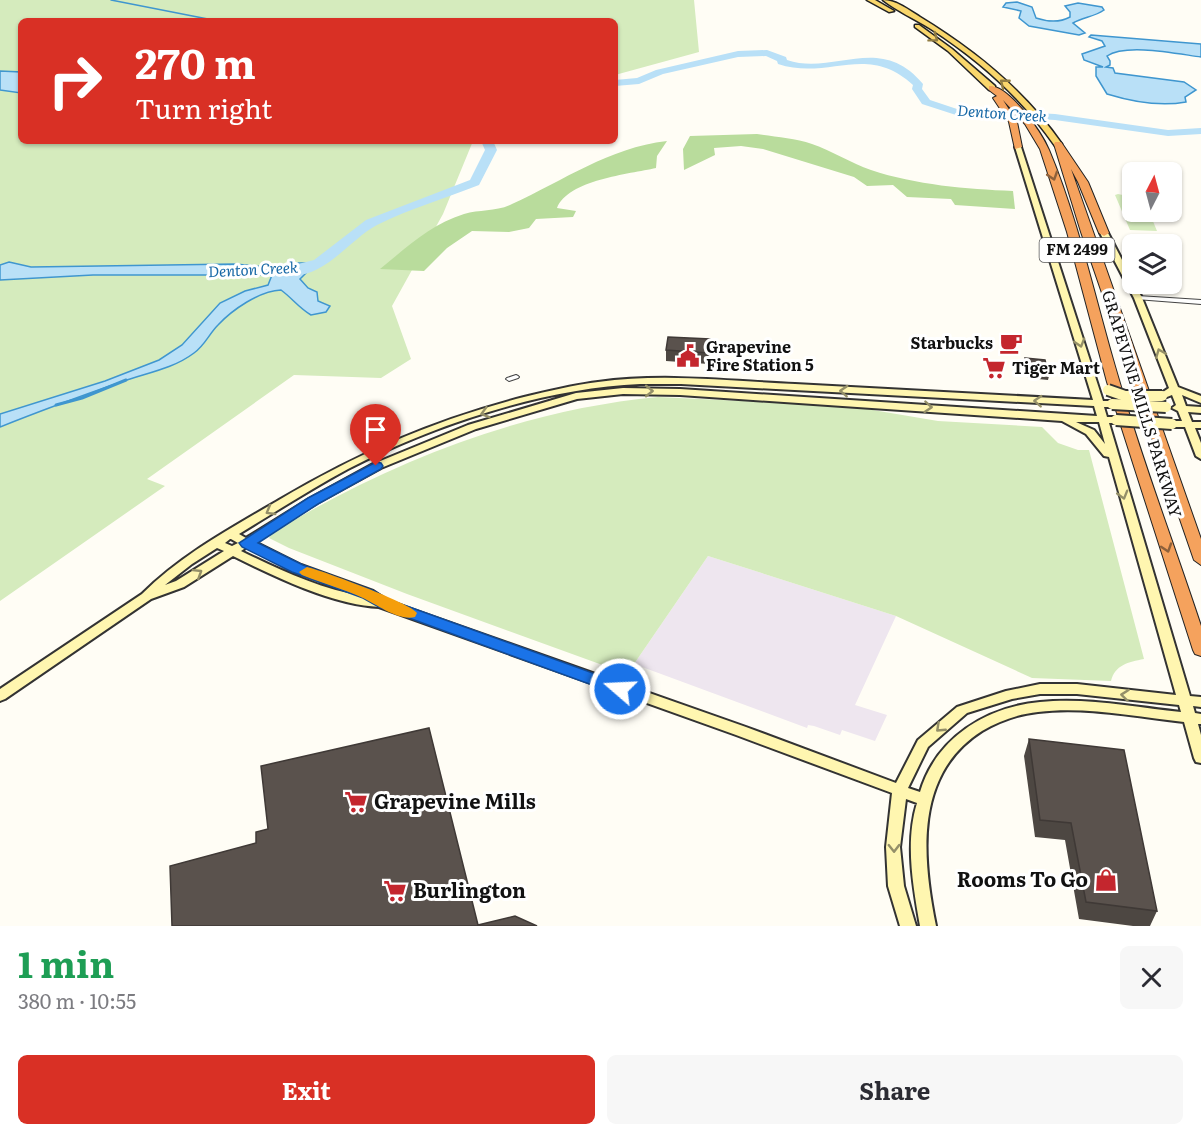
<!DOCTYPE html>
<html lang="en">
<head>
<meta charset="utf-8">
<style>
	body { margin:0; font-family:Literata,serif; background:#f7f7f7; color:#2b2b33; height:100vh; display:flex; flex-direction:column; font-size:22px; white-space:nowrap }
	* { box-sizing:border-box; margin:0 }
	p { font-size:20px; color:#7c7c81 }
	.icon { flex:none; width:33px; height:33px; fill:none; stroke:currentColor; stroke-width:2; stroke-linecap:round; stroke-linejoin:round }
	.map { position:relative; height:926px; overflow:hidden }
	.drawer { display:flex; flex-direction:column; background:#fff; flex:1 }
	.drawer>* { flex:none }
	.top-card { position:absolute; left:18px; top:18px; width:600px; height:126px; border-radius:9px; box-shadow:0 2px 4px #0004; background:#d93025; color:#fff; overflow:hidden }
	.needle { width:39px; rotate:6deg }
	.tools { position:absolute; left:1122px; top:162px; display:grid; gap:12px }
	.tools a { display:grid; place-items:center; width:60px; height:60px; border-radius:9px; background:#fff; box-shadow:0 2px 4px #0004; font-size:30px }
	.pin { position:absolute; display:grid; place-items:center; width:51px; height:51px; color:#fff; margin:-62px -26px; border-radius:50% 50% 50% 0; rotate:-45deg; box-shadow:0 0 6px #0007 }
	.pin .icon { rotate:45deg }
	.me { position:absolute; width:66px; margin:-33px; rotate:289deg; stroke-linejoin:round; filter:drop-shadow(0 0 4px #0008) }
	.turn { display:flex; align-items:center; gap:21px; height:126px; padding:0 18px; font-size:27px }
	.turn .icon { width:78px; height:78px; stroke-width:2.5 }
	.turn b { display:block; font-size:42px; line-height:51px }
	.round { display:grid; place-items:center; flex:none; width:63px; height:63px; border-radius:9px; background:#f7f7f7 }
	.summary { display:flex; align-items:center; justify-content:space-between; height:102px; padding:0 18px }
	h1 { font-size:36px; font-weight:700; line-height:45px; color:#1e9e55 }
	.cta { display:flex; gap:12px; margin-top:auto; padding:12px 18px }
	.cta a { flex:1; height:69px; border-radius:9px; background:#d93025; color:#fff; font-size:24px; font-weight:700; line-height:69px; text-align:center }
	.cta a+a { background:#f7f7f7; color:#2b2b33 }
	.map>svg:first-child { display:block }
</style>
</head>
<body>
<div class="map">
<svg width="1201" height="926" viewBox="0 0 1201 926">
	<rect width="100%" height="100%" fill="#fffdf5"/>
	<path fill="#eee6ef" d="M708 556 896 616 855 705 887 715 875 741 842 730 840 735 814 726 808 725 807 728 634 664Z"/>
	<g fill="#d5ebbd">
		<path d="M0 0H694L699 52 615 75V21H21V141H473L443 214 392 306 411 359 381 378 294 375 147 479 165 486 0 601Z"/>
		<path d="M1118 194 1132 197V212H1155L1150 214 1157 231 1130 230 1115 195Z"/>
		<path d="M658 397 849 406 938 421 1042 427 1058 443 1078 450H1089L1144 659C1128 662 1115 665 1111 681L1032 678 896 616 708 556 634 664 631 663 619 671 407 594 289 548 269 538 272 533C390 462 520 410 658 397Z"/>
	</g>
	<g fill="#b9dc9c">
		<path d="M757 134C775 137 794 138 812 144 832 151 851 163 871 170 916 185 966 189 1013 191L1015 209 955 205 951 199 907 197 893 185 867 186 854 177 763 149 741 146 714 148 715 155 684 170 683 149 690 136Z"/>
		<path d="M667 141 657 156 656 168C629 174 568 180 557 208L576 211 573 217 536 219 529 228 509 232 472 231 447 248 424 271 380 269C406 248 431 224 464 214 480 209 496 212 512 204 565 180 608 148 667 141Z"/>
	</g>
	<g fill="#b9e0f7" stroke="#3f96cf" stroke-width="1.5">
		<path d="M1017 2 1032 7 1036 18C1048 22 1059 23 1070 17V12L1065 6 1078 3 1102 7 1104 10C1094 17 1083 17 1073 23L1085 33 1079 35 1029 26 1019 18 1021 11 1003 7 1006 3Z"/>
		<path d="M1091 35 1201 44V57C1178 54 1126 43 1107 56L1110 61V65L1106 67 1113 68 1115 73 1184 82 1196 90 1185 97 1186 102C1159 107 1133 102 1107 94L1096 76V67H1103L1084 60 1082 54 1105 46 1102 41 1089 37Z"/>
		<path d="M0 71 21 72V93L0 90Z"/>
		<path d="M9 262 31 267 235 264 268 267 295 263H309L311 268 300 279 308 288 317 292 318 301 330 306 326 312 311 315C299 308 292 298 281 290 259 291 232 310 218 325 209 334 205 345 194 353 173 369 146 373 121 382 81 396 40 411 0 427V414L105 381 159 360 182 345 220 303 245 291 268 285 272 275H93L0 280V265Z"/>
	</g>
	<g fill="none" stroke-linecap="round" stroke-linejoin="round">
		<path stroke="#3f96cf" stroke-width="1.5" d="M111 0 218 21"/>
		<path stroke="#3f96cf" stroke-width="3" d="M56 405 82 398 126 380"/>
		<g fill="#b9e0f7" fill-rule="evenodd">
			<path d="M767 50 786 57 787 60C834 76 880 32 923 84L922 89 930 100 957 109 1055 114 1168 130 1201 128V134L1168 136 1055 120 956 115 922 104 912 89 913 85C867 42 829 81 778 64L777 61 766 56 738 57 663 74 639 84 615 86V80L637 78 656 70 738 51Z"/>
			<path d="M481 141H493L497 150 479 185C446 198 409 209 377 225 347 241 321 284 282 274L280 271 282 268 314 260 366 220 470 180 485 150Z"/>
		</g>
		<g stroke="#444" stroke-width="2">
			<g id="street">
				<path d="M1138 296 1201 300V304L1136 299 1135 298Z"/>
				<path d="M516 375 518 376 519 377 518 378 509 381 506 379 507 378Z"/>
			</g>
		</g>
		<g stroke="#333" stroke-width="4">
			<g id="secondary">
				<path d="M1016 146 1021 147 1103 401H1112L1117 404 1112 407H1104L1107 417H1116L1121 420 1116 423H1109L1190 696 1201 697V707L1193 706 1195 713 1201 714V724H1198L1201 735V763L1196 762 1194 758 1184 722C1137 717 1086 706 1038 712 1018 714 999 721 982 731 914 774 922 857 936 926H920C913 886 905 842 917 803L906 799 900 847 904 886 916 926H900L888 886 886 847 892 793 736 735 379 607C333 605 275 577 233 556L184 587 151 599 5 699 0 701V689L142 594C181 555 231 528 279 500 358 453 435 420 524 397 549 391 573 385 598 382 663 373 730 381 795 384 894 389 993 395 1093 400L1015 147ZM640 384H681L1094 406 1097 416 680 389 623 388 576 393 468 425 373 464 309 499 246 538 239 534C275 512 311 489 348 469 433 425 544 388 640 384ZM623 394 680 395 1062 421 1086 434 1104 456 1109 457 1176 695 1077 684H1040L1006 691 957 707 918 740 896 783 746 727 388 601 373 591 301 565 255 542 317 503 381 468 476 429 577 399ZM1076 422H1099L1105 444 1094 430ZM230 539H231L238 543 232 546 225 543ZM247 547 293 571 363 596C320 589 280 570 241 551ZM217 548 224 551 176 581 165 585 192 564ZM1040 694H1077L1179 705 1181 712C1135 707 1086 697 1040 702 986 707 936 738 920 792L908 788 928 747 967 713 1012 699Z"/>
				<path d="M1101 231H1104L1108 233 1132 279V284H1135L1142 298 1178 387 1201 396V403L1182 395 1186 406 1201 407V413L1188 412 1192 422H1201V428H1195L1201 443V459L1196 456 1185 427H1172L1167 424 1172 421H1182L1178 411 1172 408 1176 405 1172 395 1162 399 1157 396 1169 388 1134 298 1100 233Z"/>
			</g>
		</g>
		<g stroke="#222" stroke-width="3">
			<g id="primary">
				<path d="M867 0H875L894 11 889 12Z"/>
				<path d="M883 0C896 0 909 10 920 17 976 51 1025 91 1062 144L1061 146H1055C1022 98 979 60 931 29 915 19 897 11 883 0Z"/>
				<path d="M915 25H919L952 49 995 86V90H989L948 51 915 27Z"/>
			</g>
		</g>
		<g stroke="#222" stroke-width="2">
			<g id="highway">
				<path d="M989 86C1009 85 1042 133 1049 150 1080 224 1096 304 1119 380 1143 463 1174 544 1201 626V656L1195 654 1193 650 1107 382 1067 232 1040 149 1025 124 1003 100 1017 122 1022 147 1015 149 1009 122 993 98 997 96 989 90Z"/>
				<path d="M1055 142H1061L1088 182 1109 233 1104 236 1099 233 1078 182 1071 169 1201 539V565L1194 560 1081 232 1054 144Z"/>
			</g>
		</g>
		<use href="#street" fill="#fff" fill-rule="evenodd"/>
		<use href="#secondary" fill="#fff6b0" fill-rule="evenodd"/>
		<use href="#primary" fill="#f9d66b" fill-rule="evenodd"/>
		<use href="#highway" fill="#f5a25d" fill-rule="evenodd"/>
		<g stroke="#333" stroke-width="14" stroke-linecap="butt">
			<g id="secondary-bridge">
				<path d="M1108 390 1125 396H1162"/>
				<path d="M1112 404 1166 407"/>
				<path d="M1116 420 1172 424"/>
			</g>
		</g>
		<use href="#secondary-bridge" stroke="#fff6b0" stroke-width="10"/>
	</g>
	<g fill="#4d4742">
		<path d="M710 339 709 364 666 361V350Z"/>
		<path d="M1025 358 1049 376 1048 380 1028 378 1024 362Z"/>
		<path d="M1029 739 1157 911 1150 926H1133L1079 919 1065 840 1035 837 1024 756Z"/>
	</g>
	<g fill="#5a524d" stroke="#3f3936" stroke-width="1.5">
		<path d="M668 337 710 339 709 353 666 350Z"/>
		<path d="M1025 358 1045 360 1049 376 1029 374Z"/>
		<path d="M429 728 478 925 515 916 537 926H172L170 866 256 843V832L268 829 261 766Z"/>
		<path d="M1029 739 1124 750 1157 911 1086 902 1071 823 1040 820Z"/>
	</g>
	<defs><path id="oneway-chevron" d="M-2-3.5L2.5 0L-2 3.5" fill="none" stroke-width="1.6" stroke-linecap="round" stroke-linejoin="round" transform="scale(1.5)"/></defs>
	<g stroke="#917d42">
		<use href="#oneway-chevron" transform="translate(934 38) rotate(37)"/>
		<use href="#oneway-chevron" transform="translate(1004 83) rotate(-141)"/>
	</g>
	<g stroke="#8e613b">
		<use href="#oneway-chevron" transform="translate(1053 176) rotate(72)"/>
		<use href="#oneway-chevron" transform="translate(1167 548) rotate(72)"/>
	</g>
	<g stroke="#948f68">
		<use href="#oneway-chevron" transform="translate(1080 343) rotate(73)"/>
		<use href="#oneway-chevron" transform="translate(1160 353) rotate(-112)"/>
		<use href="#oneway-chevron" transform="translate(649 391)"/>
		<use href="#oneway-chevron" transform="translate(844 391) rotate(-177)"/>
		<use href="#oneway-chevron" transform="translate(1038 401) rotate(-177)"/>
		<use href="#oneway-chevron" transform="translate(928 407) rotate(4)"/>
		<use href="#oneway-chevron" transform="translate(485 413) rotate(164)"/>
		<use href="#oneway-chevron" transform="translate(1123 495) rotate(74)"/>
		<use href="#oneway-chevron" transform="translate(270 511) rotate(150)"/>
		<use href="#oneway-chevron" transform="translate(198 573) rotate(-32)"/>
		<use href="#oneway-chevron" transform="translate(1125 695) rotate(-174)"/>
		<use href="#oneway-chevron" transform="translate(940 728) rotate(137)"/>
		<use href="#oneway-chevron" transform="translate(894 848) rotate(89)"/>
	</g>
	<path fill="#1a73e8" stroke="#114b97" stroke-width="1.5" d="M376 462 381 463 383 466 381 469 318 504 258 543 303 565 374 591 390 600 626 685 628 689 626 693 620 695 614 693 379 607 363 598 292 572 242 547 239 543 308 498Z"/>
	<path fill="#f59e0b" d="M307 567C323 571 411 603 417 613L415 617C398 621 378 605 363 598 344 589 322 583 302 575L299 572Z"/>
	<defs>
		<g id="cafe-bare" transform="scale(1.8)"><path d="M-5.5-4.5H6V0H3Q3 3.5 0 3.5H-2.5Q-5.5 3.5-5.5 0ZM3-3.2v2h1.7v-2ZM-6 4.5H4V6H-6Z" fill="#c4262e" stroke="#fff" stroke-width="2.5" paint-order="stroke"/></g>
		<g id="civic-bare" transform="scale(1.8)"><path d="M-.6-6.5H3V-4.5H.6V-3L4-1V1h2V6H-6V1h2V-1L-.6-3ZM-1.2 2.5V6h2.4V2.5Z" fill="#c4262e" stroke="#fff" stroke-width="2.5" paint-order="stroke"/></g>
		<g id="supermarket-bare" transform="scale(1.8)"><path d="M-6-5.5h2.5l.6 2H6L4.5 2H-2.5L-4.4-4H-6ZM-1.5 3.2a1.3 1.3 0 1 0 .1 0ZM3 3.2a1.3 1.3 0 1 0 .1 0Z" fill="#c4262e" stroke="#fff" stroke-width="2.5" paint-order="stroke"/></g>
		<g id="shop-bare" transform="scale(1.8)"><path d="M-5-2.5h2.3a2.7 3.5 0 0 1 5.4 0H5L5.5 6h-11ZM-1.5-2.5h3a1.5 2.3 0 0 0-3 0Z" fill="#c4262e" stroke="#fff" stroke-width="2.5" paint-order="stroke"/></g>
	</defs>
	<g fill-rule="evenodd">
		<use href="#cafe-bare" x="1011" y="343"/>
		<use href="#civic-bare" x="688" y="356"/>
		<use href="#supermarket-bare" x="994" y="368"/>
		<use href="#supermarket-bare" x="356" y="802"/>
		<use href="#shop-bare" x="1106" y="880"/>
		<use href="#supermarket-bare" x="395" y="891"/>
	</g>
	<g text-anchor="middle" stroke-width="6" stroke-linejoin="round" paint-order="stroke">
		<g font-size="15" font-style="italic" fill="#1768a6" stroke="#fff">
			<text transform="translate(1002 114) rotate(4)" y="5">Denton Creek</text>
			<text transform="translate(253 270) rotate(-3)" y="5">Denton Creek</text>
		</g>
		<rect fill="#fff" stroke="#585858" stroke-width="1.5" x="1039.5" y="238" width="75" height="24" rx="4.5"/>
		<g font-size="15" font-weight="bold" fill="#111">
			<text x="1077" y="255">FM 2499</text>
		</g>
		<g font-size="16" font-weight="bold" fill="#111" stroke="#fff" text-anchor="start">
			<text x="993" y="349" text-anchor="end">Starbucks</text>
			<text x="706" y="353">Grapevine<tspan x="706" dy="18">Fire Station 5</tspan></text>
			<text x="1012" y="374">Tiger Mart</text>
		</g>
		<g font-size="16" fill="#111" stroke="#fff">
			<text transform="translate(1142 404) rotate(73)" y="6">GRAPEVINE MILLS PARKWAY</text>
		</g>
		<g font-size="20" font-weight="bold" fill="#111" stroke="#fff" text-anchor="start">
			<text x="374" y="809">Grapevine Mills</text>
			<text x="1088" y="887" text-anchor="end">Rooms To Go</text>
			<text x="413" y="898">Burlington</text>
		</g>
	</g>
</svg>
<div class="tools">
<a><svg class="needle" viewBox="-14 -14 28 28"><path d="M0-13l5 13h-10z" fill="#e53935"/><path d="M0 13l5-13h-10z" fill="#7c7c81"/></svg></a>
<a><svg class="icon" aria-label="layers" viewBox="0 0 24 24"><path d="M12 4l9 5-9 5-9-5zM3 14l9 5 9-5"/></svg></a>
</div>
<div class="pin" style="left:376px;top:466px;background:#d93025"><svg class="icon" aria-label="arrive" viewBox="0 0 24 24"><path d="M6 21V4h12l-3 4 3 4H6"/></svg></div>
<svg class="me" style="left:620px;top:689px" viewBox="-20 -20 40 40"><circle r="17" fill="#1a73e8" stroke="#fff" stroke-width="3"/><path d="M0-11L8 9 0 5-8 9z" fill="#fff"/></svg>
<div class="top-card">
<div class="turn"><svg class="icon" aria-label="right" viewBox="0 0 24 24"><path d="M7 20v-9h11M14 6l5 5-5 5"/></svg><div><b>270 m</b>Turn right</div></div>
</div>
</div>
<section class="drawer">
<div class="summary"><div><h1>1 min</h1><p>380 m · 10:55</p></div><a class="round"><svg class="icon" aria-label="close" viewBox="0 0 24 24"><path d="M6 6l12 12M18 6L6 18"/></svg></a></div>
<div class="cta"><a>Exit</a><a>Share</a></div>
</section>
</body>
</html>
